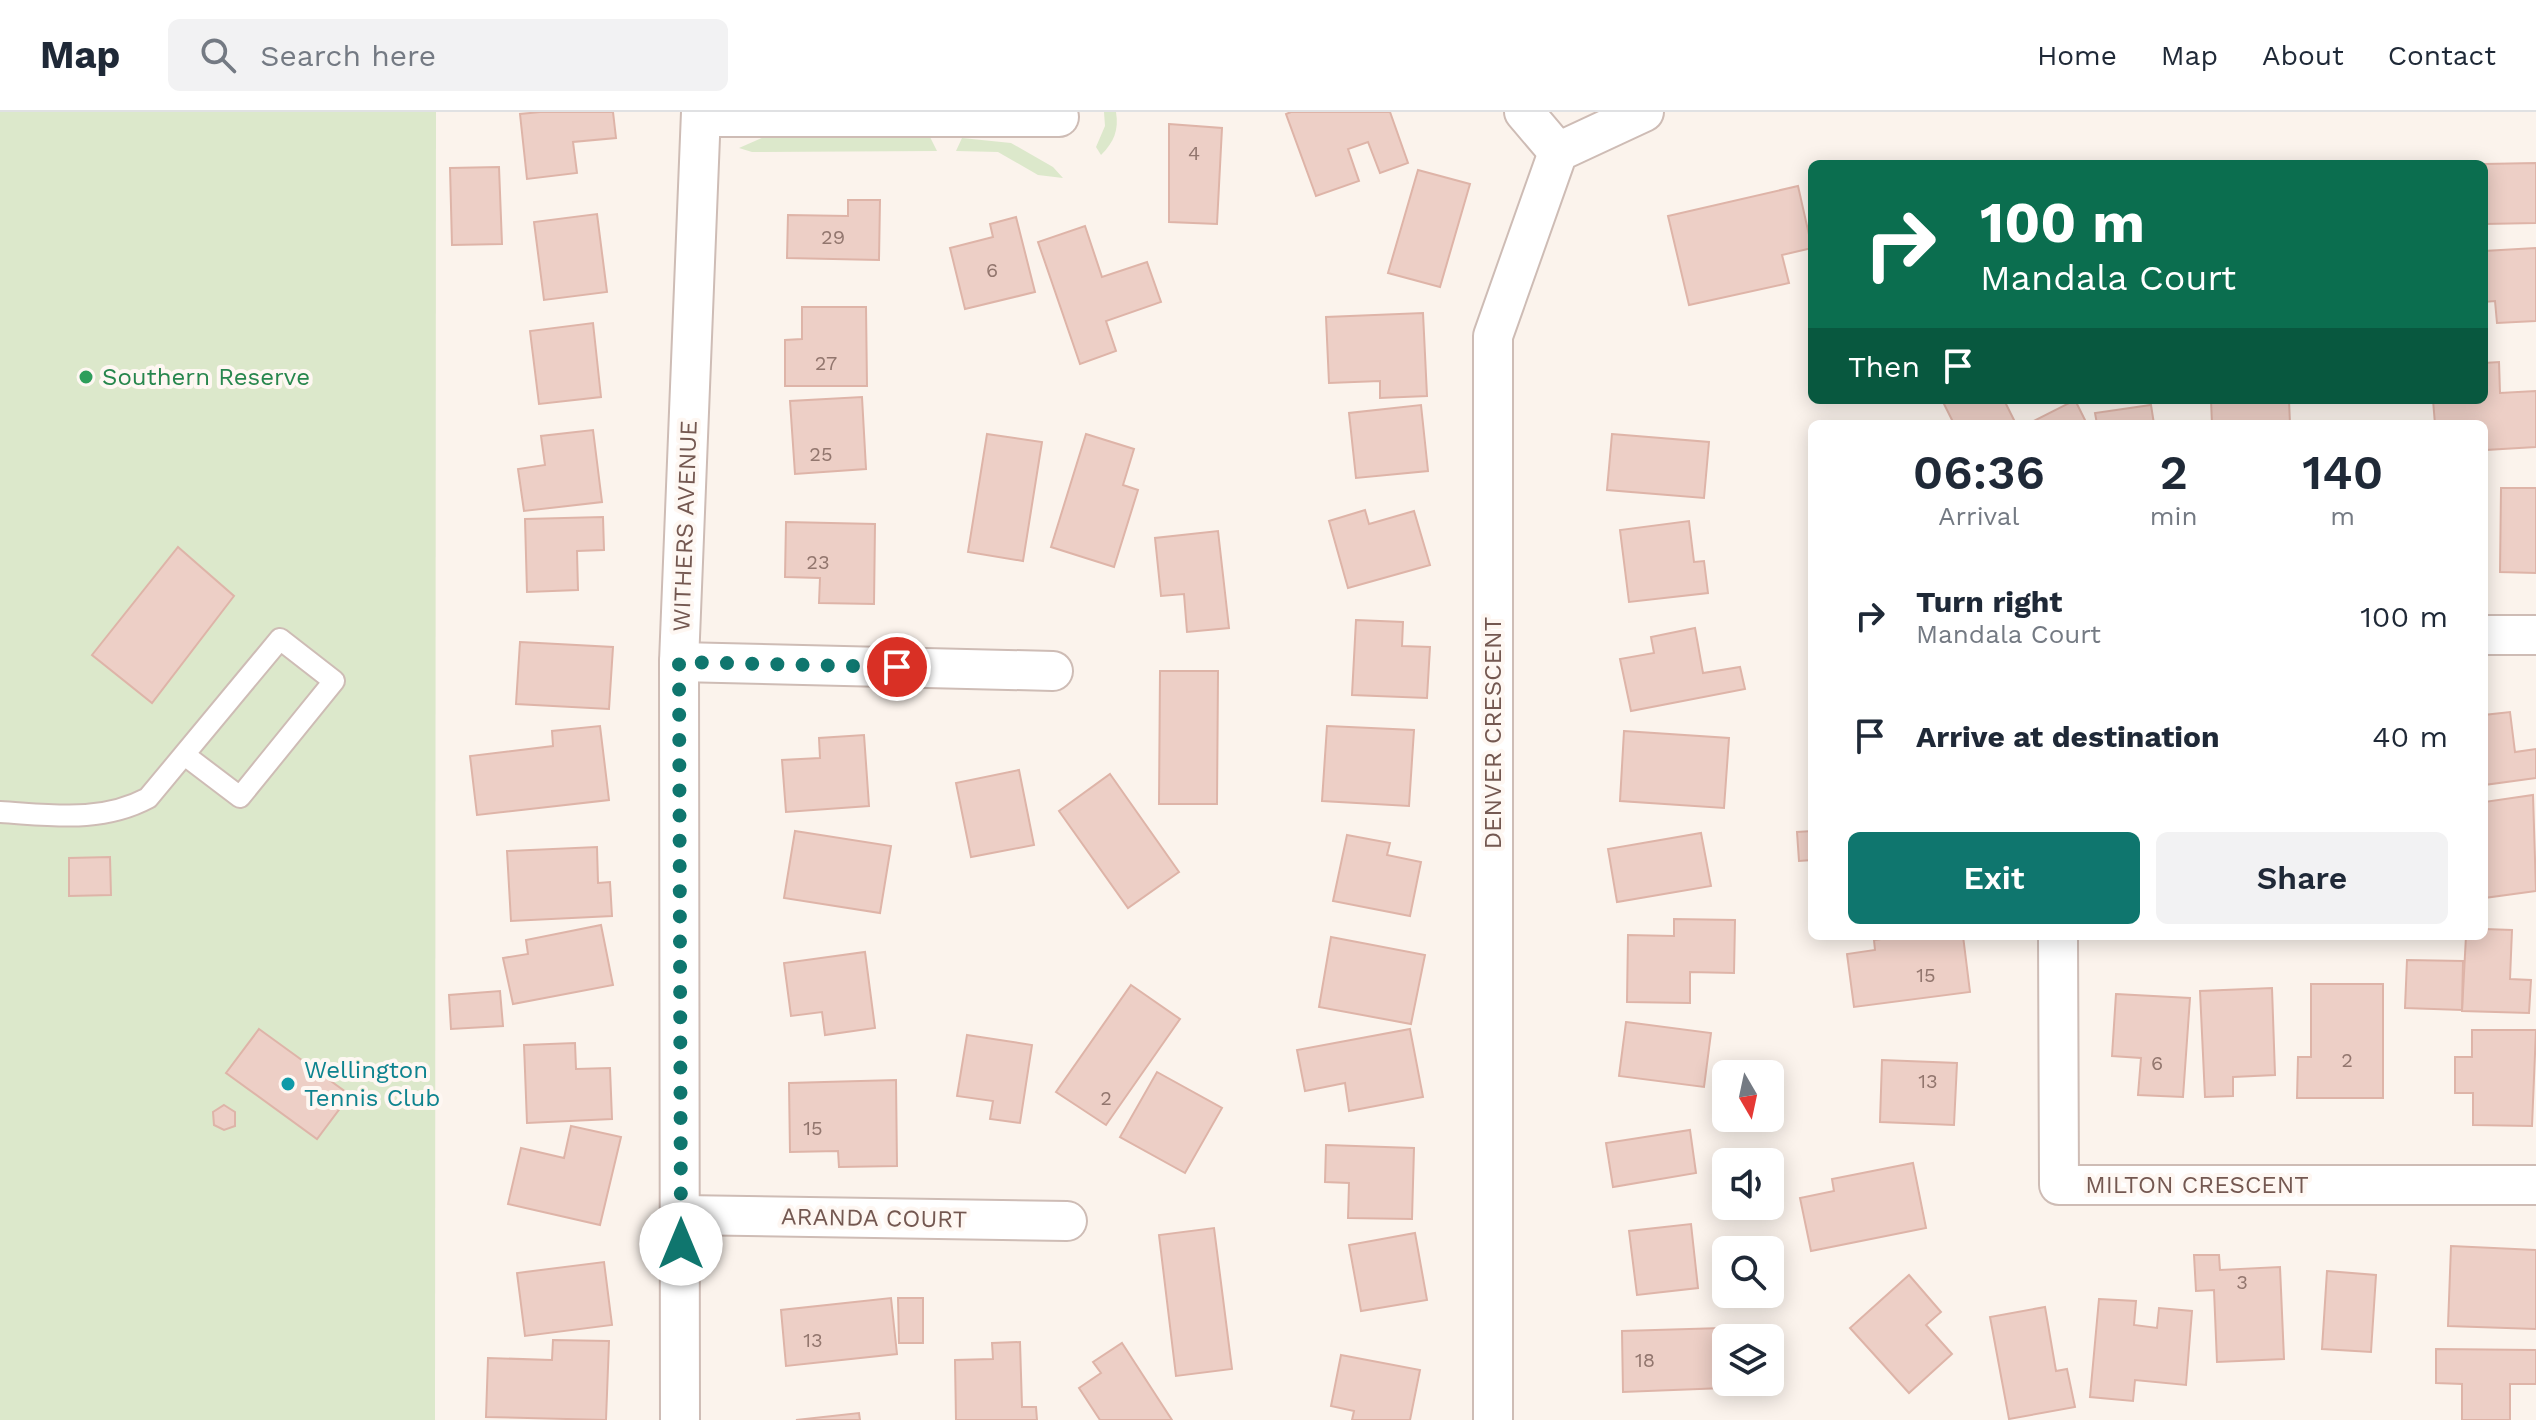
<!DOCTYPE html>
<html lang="en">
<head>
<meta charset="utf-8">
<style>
	body { margin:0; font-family:"Work Sans",sans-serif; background:#f2f2f3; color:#1f2937; height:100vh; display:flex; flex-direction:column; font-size:30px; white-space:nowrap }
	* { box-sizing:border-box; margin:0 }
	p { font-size:26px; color:#747a83 }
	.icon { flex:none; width:44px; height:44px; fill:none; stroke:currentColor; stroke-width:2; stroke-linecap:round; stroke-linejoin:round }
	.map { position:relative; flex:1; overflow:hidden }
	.sheet { position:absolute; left:1808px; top:308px; width:680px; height:520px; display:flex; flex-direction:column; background:#fff; border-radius:12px; box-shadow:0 4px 20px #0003 }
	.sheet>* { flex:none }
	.banner { position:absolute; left:1808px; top:48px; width:680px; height:244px; border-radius:12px; box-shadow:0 4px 20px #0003; background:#0b6e4f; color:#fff; overflow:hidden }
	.needle { width:52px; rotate:171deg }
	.tools { position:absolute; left:1712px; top:948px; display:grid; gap:16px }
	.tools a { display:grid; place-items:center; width:72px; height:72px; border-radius:12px; background:#fff; box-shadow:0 4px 20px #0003; font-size:40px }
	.pin { position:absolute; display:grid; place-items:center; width:68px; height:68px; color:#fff; margin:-34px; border:4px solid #fff; border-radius:50%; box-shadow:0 2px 8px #0007 }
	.me { position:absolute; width:88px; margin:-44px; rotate:0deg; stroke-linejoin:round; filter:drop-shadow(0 0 6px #0008) }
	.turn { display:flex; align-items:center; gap:28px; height:168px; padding:0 40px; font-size:36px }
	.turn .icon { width:104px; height:104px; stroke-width:2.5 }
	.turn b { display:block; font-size:56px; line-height:68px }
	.then { display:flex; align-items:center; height:76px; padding:0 40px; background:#0003; gap:16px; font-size:30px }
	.eta { display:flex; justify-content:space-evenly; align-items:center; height:136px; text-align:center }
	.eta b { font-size:48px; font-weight:600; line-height:56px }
	.button { display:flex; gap:16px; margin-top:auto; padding:16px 40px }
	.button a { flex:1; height:92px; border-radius:12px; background:#0f766e; color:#fff; font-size:32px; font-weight:600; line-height:92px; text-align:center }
	.button a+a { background:#f2f2f3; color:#1f2937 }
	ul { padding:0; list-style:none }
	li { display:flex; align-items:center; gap:24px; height:120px; padding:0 40px }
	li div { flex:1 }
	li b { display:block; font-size:30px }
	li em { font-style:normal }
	header { display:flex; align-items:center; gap:48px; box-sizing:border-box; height:112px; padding:0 40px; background:#fff; border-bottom:2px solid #e0e1e3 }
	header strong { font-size:38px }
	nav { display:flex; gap:44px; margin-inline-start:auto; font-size:28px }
	.search { width:560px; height:72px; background:#f2f2f3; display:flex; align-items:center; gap:20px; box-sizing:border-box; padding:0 28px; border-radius:12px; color:#747a83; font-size:30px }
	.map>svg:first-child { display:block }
</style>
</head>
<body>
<header>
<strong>Map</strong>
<div class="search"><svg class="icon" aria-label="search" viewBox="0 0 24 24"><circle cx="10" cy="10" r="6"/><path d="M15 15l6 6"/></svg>Search here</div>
<nav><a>Home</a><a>Map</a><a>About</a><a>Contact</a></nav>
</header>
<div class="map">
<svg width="2536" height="1308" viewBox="0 0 2536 1308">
	<rect width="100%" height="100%" fill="#fbf3ec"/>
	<g fill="#dce8cb">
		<path d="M0 0H436L435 1308H0Z"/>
		<path d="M1104 0H1116C1119 18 1114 30 1101 43L1096 35 1105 14Z"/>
		<path d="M764 25H930L937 39 752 40 739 36Z"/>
		<path d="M962 26 1011 31 1053 55 1063 66 1038 63 998 40 956 39Z"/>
	</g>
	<g fill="#edcfc6" stroke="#deb4a8" stroke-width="2">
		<path d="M540 0H613L616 26 573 30 577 61 527 67 520 2Z"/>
		<path d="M1291 0H1390L1408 51 1380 61 1368 30 1348 37 1359 69 1316 84 1286 2Z"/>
		<path d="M1169 12 1222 16 1217 112 1169 110Z"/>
		<path d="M2536 51V111L2484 112V52Z"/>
		<path d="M499 55 502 132 452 133 450 56Z"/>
		<path d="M1418 58 1470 72 1440 175 1388 161Z"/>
		<path d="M1798 74 1812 136 1782 143 1789 171 1689 193 1668 104Z"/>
		<path d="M848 88H880L879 148 787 146 788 103 848 104Z"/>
		<path d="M597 102 607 180 544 188 534 110Z"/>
		<path d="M1016 105 1035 180 965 197 950 136 993 125 990 112Z"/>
		<path d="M1085 114 1102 165 1147 150 1161 190 1106 209 1116 239 1080 252 1038 130Z"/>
		<path d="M2536 136V209L2497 211 2495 189 2484 190V139Z"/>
		<path d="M802 195H866L867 274H785V228L802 227Z"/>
		<path d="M1423 201 1427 284 1380 286V269L1329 271 1326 205Z"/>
		<path d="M593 211 601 285 539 292 530 219Z"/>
		<path d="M2499 250 2500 281 2536 279V335L2486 338 2487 358H2484V312H2435L2433 288H2484V251Z"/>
		<path d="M862 285 866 357 795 362 790 289Z"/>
		<path d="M1942 288H2004L2016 312H1954Z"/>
		<path d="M2075 288 2087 312H2028Z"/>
		<path d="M2211 288H2289L2290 312H2212Z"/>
		<path d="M1421 293 1428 359 1356 366 1349 301Z"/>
		<path d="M2151 293 2154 312H2097L2095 301Z"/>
		<path d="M593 318 602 390 524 399 518 357 545 353 541 324Z"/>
		<path d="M987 322 1042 330 1023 449 968 440Z"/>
		<path d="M1086 322 1134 337 1123 373 1138 378 1114 455 1051 435Z"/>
		<path d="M1612 322 1709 330 1704 386 1607 378Z"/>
		<path d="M2501 376H2536V461L2500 460Z"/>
		<path d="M1365 398 1369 412 1414 399 1430 453 1348 476 1329 409Z"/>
		<path d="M603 405 604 438 577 439 578 478 527 480 525 407Z"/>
		<path d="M1689 409 1694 450 1704 449 1708 481 1629 490 1620 418Z"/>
		<path d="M786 410 875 412 874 492 819 491 820 466 785 465Z"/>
		<path d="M1218 419 1229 516 1187 520 1184 482 1161 484 1155 426Z"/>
		<path d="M178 435 234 484 152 591 92 543Z"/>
		<path d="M1356 508 1403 510 1402 534 1430 535 1427 586 1352 583Z"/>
		<path d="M1695 516 1703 561 1740 555 1745 577 1631 599 1620 547 1654 541 1651 525Z"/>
		<path d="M520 530 613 535 609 597 516 592Z"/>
		<path d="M1160 559H1218L1217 692H1159Z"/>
		<path d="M2510 600 2515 640 2536 637V666L2484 673V603Z"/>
		<path d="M600 614 609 688 477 703 470 644 553 634 552 619Z"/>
		<path d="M1327 614 1414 618 1409 694 1322 689Z"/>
		<path d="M1624 619 1729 626 1724 696 1620 689Z"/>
		<path d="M864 623 869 694 786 700 782 648 820 646 819 626Z"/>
		<path d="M1019 658 1034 733 971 745 956 671Z"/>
		<path d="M1110 662 1179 760 1128 796 1059 699Z"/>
		<path d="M2533 683 2536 779 2484 786V690Z"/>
		<path d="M795 719 891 734 880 801 784 786Z"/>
		<path d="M1812 719V748L1799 749 1797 720Z"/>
		<path d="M1701 721 1711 774 1617 790 1608 737Z"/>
		<path d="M1347 723 1390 731 1387 743 1421 750 1410 804 1333 789Z"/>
		<path d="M597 735 598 771 610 770 612 804 511 809 507 739Z"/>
		<path d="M110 745 111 783 69 784V746Z"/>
		<path d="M1674 807 1735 808 1734 861 1690 860V891L1627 890 1628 823 1674 824Z"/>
		<path d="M601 813 613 873 513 892 503 846 528 842 526 828Z"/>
		<path d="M2484 817 2512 818 2510 867 2531 868 2529 901 2462 899 2466 824H2484Z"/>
		<path d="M1903 824H1963L1970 880 1854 895 1847 842 1875 838 1874 828Z"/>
		<path d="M1331 825 1425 843 1411 912 1319 895Z"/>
		<path d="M865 840 875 916 825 923 822 900 791 904 784 851Z"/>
		<path d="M2407 848 2463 849 2462 898 2405 896Z"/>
		<path d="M2311 872H2383V986H2297L2298 945H2311Z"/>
		<path d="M1131 873 1180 907 1106 1013 1056 980Z"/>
		<path d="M2272 876 2275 963 2233 965V984L2205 985 2200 879Z"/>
		<path d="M500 879 503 914 451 917 449 883Z"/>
		<path d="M2116 882 2190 886 2183 985 2138 983 2141 946 2112 944Z"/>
		<path d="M1626 910 1711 921 1704 975 1619 964Z"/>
		<path d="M259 917 350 983 317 1027 226 961Z"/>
		<path d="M1410 917 1423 985 1349 999 1345 971 1305 979 1297 938Z"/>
		<path d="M2472 918H2536L2532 1014 2473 1013V981H2455V945H2472Z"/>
		<path d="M967 923 1032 933 1020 1011 990 1007 993 989 957 984Z"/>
		<path d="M575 931 576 957 610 956 612 1007 527 1011 524 933Z"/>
		<path d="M1882 948 1957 951 1954 1013 1880 1010Z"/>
		<path d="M1157 960 1222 996 1185 1061 1120 1025Z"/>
		<path d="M896 968 897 1054 839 1055 838 1039 790 1040 789 971Z"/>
		<path d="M224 993 235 1000V1014L224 1018 214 1013 213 1000Z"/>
		<path d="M571 1014 621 1025 600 1113 508 1092 521 1036 564 1046Z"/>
		<path d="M1690 1018 1696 1061 1613 1075 1606 1031Z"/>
		<path d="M1326 1033 1414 1036 1412 1107 1348 1106 1349 1071 1325 1070Z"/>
		<path d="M1913 1051 1926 1116 1811 1139 1800 1086 1834 1079 1832 1067Z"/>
		<path d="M1691 1112 1698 1176 1637 1183 1629 1119Z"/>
		<path d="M1214 1116 1232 1257 1176 1264 1159 1123Z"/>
		<path d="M1415 1121 1427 1188 1361 1199 1349 1133Z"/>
		<path d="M2451 1134 2536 1138V1217L2448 1214Z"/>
		<path d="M2194 1143H2219L2220 1158 2280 1155 2284 1247 2217 1250 2214 1178 2196 1179Z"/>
		<path d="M604 1150 612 1213 525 1224 517 1161Z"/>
		<path d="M2327 1159 2376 1163 2371 1240 2322 1237Z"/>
		<path d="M1909 1163 1941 1200 1926 1213 1952 1242 1909 1281 1850 1216Z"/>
		<path d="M891 1186 897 1242 786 1254 781 1198Z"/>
		<path d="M898 1186H923V1231H899Z"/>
		<path d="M2099 1187 2136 1189 2134 1213 2157 1216 2159 1196 2192 1199 2186 1273 2135 1268 2133 1289 2090 1285Z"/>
		<path d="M2045 1195 2056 1259 2067 1257 2075 1295 2009 1307 1990 1205Z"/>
		<path d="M1722 1216 1724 1276 1623 1280 1622 1219Z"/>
		<path d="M553 1228 609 1229 606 1308 486 1305 488 1246 552 1248Z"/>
		<path d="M1020 1230 1022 1295H1036L1037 1308H956L955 1248 993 1247 992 1231Z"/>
		<path d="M1122 1231 1172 1308H1100L1079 1276 1101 1261 1093 1250Z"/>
		<path d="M2436 1237 2536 1238V1272H2510V1308H2462V1272L2436 1271Z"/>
		<path d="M1341 1243 1420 1258 1410 1308H1352L1354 1299 1331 1294Z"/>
		<path d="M859 1301 860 1308H796Z"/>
	</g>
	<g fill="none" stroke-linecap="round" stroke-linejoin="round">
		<g stroke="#cebcb5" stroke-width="24">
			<path id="lane" d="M0 700C52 703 101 711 148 686L280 527 334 569 240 685 186 644"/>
		</g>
		<g stroke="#cebcb5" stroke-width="42">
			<g id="street">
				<path d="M1524 0 1558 40"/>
				<path d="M701 5H1059"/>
				<path d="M2484 523H2536"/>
				<path d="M679 550 1053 559"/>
				<path d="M2058 824 2059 1073H2536"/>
				<path d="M682 1103 1067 1109"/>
				<path d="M680 1308 679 550 701 0"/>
				<path d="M1493 1308V224L1558 40 1644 0"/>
			</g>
		</g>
		<use href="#lane" stroke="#fff" stroke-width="20"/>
		<use href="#street" stroke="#fff" stroke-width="38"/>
	</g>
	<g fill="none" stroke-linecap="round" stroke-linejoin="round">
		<path stroke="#0f766e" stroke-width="14" stroke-dasharray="0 25.2" d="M681 1132 679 550 897 555"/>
	</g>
	<circle fill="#2e9e5b" stroke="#fef7f2" stroke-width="3" cx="86" cy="265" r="8"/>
	<circle fill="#0f9aa8" stroke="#fef7f2" stroke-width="3" cx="288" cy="972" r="8"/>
	<g text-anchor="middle" stroke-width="8" stroke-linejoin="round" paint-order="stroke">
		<g font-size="20" fill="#92766e">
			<text x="1194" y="48">4</text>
			<text x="833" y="132">29</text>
			<text x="992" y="165">6</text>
			<text x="826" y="258">27</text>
			<text x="821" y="349">25</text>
			<text x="818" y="457">23</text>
			<text x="1926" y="870">15</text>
			<text x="2347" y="955">2</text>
			<text x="2157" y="958">6</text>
			<text x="1928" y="976">13</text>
			<text x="1106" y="993">2</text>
			<text x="813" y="1023">15</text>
			<text x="2242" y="1177">3</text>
			<text x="813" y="1235">13</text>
			<text x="1645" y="1255">18</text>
		</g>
		<g font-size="24" fill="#27864d" stroke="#fef7f2" text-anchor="start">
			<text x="102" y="273">Southern Reserve</text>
		</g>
		<g font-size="24" fill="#745851" stroke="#fef7f2">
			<text transform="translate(685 414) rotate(-88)" y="8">WITHERS AVENUE</text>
			<text transform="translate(1493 621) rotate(-90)" y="8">DENVER CRESCENT</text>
			<text x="2197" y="1081">MILTON CRESCENT</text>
			<text transform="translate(874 1106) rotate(1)" y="8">ARANDA COURT</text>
		</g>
		<g font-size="24" fill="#0d838f" stroke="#fef7f2" text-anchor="start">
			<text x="304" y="966">Wellington<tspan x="304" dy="28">Tennis Club</tspan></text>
		</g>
	</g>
</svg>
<div class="tools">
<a><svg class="needle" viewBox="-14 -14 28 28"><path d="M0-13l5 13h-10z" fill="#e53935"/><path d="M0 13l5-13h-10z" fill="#747a83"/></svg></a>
<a><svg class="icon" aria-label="sound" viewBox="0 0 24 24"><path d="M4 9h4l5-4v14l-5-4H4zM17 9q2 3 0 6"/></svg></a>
<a><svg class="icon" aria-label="search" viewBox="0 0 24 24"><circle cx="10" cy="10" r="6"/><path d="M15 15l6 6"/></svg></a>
<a><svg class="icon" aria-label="layers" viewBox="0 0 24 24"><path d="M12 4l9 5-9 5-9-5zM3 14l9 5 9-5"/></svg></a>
</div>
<div class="pin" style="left:897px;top:555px;background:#d93025"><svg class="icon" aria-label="arrive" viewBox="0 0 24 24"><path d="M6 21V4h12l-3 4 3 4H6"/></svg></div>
<svg class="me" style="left:681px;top:1132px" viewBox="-20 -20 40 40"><circle r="19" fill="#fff"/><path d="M0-13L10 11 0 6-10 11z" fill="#0f766e"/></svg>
<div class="banner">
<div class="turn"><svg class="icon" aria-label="right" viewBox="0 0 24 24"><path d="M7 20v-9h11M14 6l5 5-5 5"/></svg><div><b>100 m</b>Mandala Court</div></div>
<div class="then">Then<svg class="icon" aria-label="arrive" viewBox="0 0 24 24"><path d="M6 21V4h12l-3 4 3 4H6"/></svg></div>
</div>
<section class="sheet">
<div class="eta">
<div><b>06:36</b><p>Arrival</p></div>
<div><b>2</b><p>min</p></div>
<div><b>140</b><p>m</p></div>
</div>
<ul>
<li><svg class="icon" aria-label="right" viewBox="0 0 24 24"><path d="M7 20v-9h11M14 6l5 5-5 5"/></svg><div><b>Turn right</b><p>Mandala Court</p></div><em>100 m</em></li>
<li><svg class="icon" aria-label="arrive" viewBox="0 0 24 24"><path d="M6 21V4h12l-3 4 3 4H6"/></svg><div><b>Arrive at destination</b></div><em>40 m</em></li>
</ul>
<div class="button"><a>Exit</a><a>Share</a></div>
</section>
</div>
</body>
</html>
